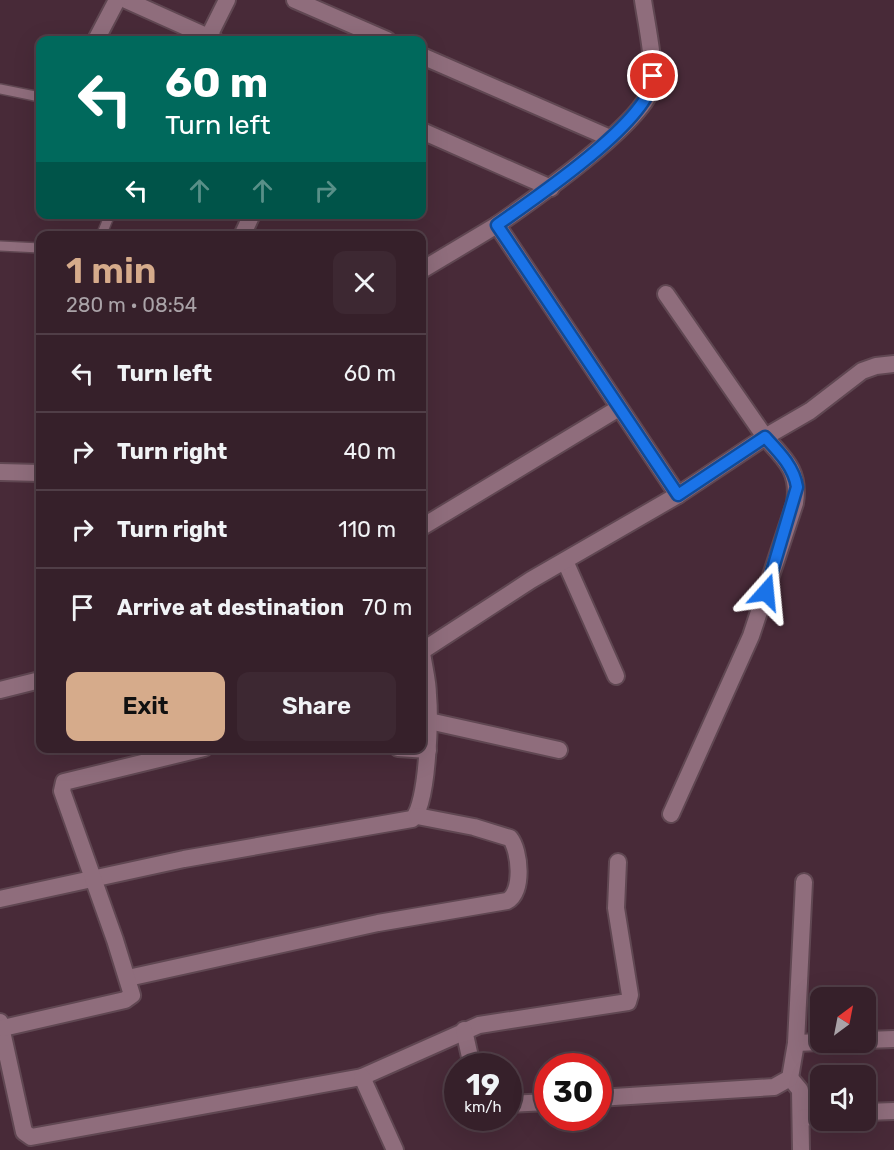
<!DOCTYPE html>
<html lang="en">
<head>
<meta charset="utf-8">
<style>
	body { margin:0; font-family:Rubik,sans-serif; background:#3d2832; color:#f1f3f6; height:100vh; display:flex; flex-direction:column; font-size:22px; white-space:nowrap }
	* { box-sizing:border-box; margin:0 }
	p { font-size:20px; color:#aaa3a8 }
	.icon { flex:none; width:33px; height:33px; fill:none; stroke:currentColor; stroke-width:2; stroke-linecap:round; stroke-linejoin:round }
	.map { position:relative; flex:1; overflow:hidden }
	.details { position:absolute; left:36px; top:231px; width:390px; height:522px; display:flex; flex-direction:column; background:#36202a; border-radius:12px; box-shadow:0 6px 24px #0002,0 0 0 2px #503e47 }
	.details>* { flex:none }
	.banner { position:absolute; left:36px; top:36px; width:390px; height:183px; border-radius:12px; box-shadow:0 6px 24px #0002,0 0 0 2px #503e47; background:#00695c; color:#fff; overflow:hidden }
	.needle { width:39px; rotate:32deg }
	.buttons { position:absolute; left:810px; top:987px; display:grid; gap:12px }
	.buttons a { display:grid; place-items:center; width:66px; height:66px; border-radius:12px; background:#36202a; box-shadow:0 6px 24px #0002,0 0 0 2px #503e47; font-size:30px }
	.speed { position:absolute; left:444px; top:1053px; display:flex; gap:12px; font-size:30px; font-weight:700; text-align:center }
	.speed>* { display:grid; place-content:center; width:78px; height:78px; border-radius:50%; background:#36202a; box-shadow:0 6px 24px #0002,0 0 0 2px #503e47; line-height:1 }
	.speed small { font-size:15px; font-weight:400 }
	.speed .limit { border:9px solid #d22; background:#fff; color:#111 }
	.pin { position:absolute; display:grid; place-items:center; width:51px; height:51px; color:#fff; margin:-26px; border:3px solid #fff; border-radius:50%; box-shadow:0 2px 6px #0007 }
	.me { position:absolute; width:66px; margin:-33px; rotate:18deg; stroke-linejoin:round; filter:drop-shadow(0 0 4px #0008) }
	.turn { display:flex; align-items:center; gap:21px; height:126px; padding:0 30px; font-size:27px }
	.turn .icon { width:78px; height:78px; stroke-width:2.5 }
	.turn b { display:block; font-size:42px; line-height:51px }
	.lanes { display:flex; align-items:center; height:57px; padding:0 30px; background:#0003; justify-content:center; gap:30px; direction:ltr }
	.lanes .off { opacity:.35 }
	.round { display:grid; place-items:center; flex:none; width:63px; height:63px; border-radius:12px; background:#3d2832 }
	.headline { display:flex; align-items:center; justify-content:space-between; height:102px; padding:0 30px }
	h1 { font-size:36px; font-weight:600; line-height:45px; color:#d6ab8b }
	.action { display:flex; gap:12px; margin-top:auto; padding:12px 30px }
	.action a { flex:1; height:69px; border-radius:12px; background:#d6ab8b; color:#111; font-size:24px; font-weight:600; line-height:69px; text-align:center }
	.action a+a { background:#3d2832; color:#f1f3f6 }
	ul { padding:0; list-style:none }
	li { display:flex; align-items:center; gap:18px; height:78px; padding:0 30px; border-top:2px solid #503e47 }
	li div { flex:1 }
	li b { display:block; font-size:22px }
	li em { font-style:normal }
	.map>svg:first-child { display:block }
</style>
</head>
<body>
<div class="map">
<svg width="894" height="1150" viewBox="0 0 894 1150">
	<rect width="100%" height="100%" fill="#482a38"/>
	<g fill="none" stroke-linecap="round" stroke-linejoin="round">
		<g stroke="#604752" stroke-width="12">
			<g id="service">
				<path d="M0 89 40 97"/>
				<path d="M101 236 110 214"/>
				<path d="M0 246 40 248"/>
			</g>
		</g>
		<g stroke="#604752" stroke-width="20">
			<g id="minor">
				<path d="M126 0 215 40"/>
				<path d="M295 0 387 40"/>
				<path d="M208 38 227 0"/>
				<path d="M96 40 117 0"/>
				<path d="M422 56 610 138"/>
				<path d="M422 131 551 188"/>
				<path d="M497 225C530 202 645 122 652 86 656 67 646 21 643 0"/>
				<path d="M242 236 252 214"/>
				<path d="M422 270 497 225 678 495"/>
				<path d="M666 294 765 437C785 459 800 471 795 503L751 636 671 814"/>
				<path d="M0 472 40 473"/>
				<path d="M422 527 619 408"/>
				<path d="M565 561 616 676"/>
				<path d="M422 651 531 580 678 495 765 437 810 411 862 371 876 366 894 364"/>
				<path d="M0 690 40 680"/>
				<path d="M429 721 559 750"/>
				<path d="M398 748 428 750"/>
				<path d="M0 899 184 859 412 819C428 807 430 717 428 695 428 681 424 667 422 653"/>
				<path d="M128 978 378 923 507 901C524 893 520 850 510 838L474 827 417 816"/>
				<path d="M0 1022 24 1132 31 1137 362 1077 479 1025 628 1002 630 995 616 908 618 862"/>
				<path d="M3 1028 125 1000 132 995 115 940 62 791 64 782 204 748"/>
				<path d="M464 1030 472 1066"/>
				<path d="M866 1040 894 1039"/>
				<path d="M796 1043 820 1042"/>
				<path d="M362 1077 395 1150"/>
				<path d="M790 1078 800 1090 801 1150"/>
				<path d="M598 1098 774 1087 790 1078 796 1043 804 882"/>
				<path d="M508 1104 548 1102"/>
				<path d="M866 1112 894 1111"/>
				<path d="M802 1118 820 1116"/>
			</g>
		</g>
		<use href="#service" stroke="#8f6d7c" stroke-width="9"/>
		<use href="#minor" stroke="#8f6d7c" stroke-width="16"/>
	</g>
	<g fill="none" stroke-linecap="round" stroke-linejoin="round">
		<g stroke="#114b97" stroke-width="15">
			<path id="route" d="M653 76C654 119 532 200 497 225L678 495 765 437C779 452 794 467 797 487L766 592"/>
		</g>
		<use href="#route" stroke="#1a73e8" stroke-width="10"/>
	</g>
</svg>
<div class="buttons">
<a><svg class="needle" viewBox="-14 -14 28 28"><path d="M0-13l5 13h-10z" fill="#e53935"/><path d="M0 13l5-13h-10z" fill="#aaa3a8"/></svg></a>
<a><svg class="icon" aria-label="sound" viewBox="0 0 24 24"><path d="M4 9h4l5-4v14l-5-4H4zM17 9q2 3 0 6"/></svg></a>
</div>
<div class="speed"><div>19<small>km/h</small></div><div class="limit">30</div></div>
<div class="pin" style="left:653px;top:76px;background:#d93025"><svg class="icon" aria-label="arrive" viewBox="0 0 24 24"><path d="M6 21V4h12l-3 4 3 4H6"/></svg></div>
<svg class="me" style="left:766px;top:592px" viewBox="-20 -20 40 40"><path d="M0-17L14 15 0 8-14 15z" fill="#1a73e8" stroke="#fff" stroke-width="4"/></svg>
<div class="banner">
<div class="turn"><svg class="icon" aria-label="left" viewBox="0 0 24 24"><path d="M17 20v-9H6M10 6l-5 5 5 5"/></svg><div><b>60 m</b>Turn left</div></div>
<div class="lanes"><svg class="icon" aria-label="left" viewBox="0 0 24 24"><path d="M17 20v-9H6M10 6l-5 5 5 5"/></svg><svg class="icon off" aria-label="ahead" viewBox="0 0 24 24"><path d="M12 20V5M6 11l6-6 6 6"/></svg><svg class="icon off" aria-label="ahead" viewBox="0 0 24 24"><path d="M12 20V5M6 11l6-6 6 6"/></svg><svg class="icon off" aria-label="right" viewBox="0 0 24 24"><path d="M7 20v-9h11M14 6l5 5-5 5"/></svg></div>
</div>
<section class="details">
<div class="headline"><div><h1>1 min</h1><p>280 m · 08:54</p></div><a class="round"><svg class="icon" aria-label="close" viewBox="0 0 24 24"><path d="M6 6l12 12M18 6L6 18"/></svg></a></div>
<ul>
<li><svg class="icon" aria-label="left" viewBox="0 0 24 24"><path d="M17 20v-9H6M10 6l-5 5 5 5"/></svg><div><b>Turn left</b></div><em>60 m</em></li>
<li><svg class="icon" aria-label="right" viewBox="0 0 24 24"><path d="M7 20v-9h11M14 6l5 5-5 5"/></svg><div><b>Turn right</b></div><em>40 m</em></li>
<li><svg class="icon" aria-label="right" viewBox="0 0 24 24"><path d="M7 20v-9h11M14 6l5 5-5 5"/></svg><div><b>Turn right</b></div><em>110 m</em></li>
<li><svg class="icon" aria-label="arrive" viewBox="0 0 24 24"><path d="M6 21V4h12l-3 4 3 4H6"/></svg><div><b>Arrive at destination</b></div><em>70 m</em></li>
</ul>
<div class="action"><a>Exit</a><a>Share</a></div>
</section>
</div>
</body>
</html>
